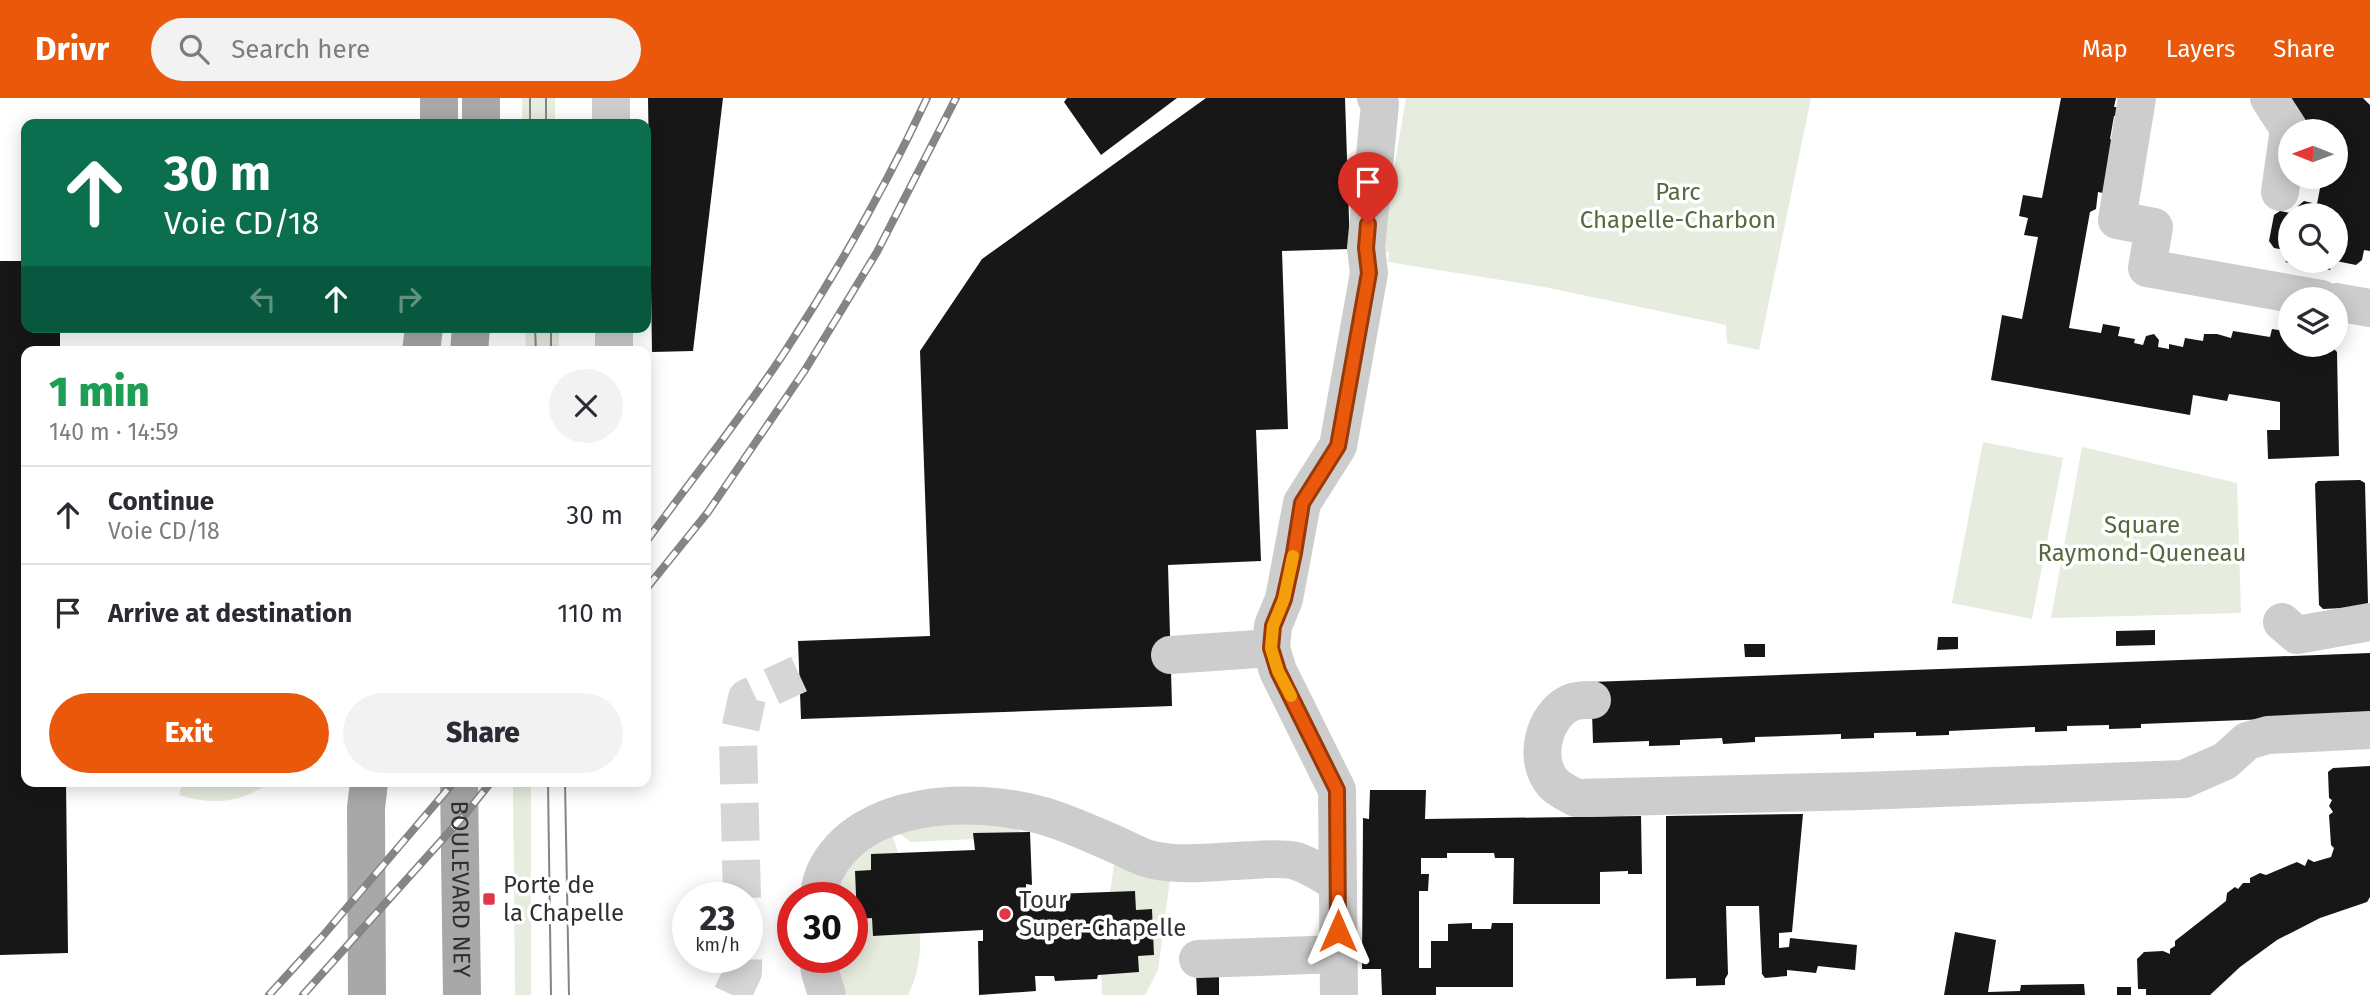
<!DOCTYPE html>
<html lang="en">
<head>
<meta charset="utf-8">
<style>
	body { margin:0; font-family:"Fira Sans",sans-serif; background:#f2f2f3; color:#2b2b33; height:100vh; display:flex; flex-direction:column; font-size:26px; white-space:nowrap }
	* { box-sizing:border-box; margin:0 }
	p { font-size:23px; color:#7c7c81 }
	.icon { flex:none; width:38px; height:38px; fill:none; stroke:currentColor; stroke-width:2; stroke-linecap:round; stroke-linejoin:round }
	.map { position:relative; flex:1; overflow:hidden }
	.side { position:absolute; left:21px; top:248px; width:630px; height:441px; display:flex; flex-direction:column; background:#fff; border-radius:14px; box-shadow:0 4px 18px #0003 }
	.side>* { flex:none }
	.guide { position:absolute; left:21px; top:21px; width:630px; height:214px; border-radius:14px; box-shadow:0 4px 18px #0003; background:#0b6e4f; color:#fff; overflow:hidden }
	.needle { width:46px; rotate:271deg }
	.buttons { position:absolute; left:2278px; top:21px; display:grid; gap:14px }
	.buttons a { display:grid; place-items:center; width:70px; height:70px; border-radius:50%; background:#fff; box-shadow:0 4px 18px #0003; font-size:35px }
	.speed { position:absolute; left:672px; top:784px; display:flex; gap:14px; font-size:35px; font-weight:700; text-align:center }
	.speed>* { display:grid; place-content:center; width:91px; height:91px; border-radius:50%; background:#fff; box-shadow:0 4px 18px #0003; line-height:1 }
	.speed small { font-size:18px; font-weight:400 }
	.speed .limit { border:10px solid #d22; background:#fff; color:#111 }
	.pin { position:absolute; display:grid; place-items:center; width:60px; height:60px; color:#fff; margin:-72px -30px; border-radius:50% 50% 50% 0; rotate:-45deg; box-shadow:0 0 7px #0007 }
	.pin .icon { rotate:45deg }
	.me { position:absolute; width:77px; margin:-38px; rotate:0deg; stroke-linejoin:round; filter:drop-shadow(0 0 5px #0008) }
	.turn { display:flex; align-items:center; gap:24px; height:147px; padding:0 28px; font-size:32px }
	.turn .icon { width:91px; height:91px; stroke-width:2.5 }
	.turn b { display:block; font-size:49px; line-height:60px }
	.lanes { display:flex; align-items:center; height:66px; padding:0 28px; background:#0003; justify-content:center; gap:35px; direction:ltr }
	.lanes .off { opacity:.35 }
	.round { display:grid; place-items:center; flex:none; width:74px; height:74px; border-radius:37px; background:#f2f2f3 }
	.head { display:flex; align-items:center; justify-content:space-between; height:119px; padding:0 28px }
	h1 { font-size:42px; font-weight:800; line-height:52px; color:#1e9e55 }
	.primary-button { display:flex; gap:14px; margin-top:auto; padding:14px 28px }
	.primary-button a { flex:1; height:80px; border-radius:42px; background:#ea580c; color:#fff; font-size:28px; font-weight:800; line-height:80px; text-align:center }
	.primary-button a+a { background:#f2f2f3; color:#2b2b33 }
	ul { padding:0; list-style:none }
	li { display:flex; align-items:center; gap:21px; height:98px; padding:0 28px; border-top:2px solid #e1e1e2 }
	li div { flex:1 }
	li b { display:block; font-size:26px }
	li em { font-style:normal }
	header { display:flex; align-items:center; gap:42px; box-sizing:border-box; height:98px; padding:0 35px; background:#ea580c; color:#fff }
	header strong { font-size:33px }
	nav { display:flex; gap:38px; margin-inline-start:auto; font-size:24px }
	.search { width:490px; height:63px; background:#f2f2f3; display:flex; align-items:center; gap:18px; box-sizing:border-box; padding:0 24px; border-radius:38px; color:#7c7c81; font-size:26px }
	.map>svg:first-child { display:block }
</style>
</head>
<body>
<header>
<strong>Drivr</strong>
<div class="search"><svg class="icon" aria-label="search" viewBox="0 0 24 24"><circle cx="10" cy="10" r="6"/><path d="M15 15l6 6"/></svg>Search here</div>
<nav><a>Map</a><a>Layers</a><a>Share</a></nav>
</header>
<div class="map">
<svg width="2370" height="897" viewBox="0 0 2370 897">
	<rect width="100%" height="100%" fill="#fff"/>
	<g fill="#e6ecde">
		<rect x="522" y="0" width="33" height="26"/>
		<path d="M1406 0H1811L1759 252 1727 245 1726 227 1544 189 1388 164 1389 154 1380 153Z"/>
		<path d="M525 229H559V254H526Z"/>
		<path d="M1983 344 2063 360 2032 521 1952 505Z"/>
		<path d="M2082 349 2237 385 2241 515 2051 520Z"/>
		<path d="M183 684H259L262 689C237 706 206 706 179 697Z"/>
		<path d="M513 684H531V897H515Z"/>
		<path d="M901 724 1018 727 1020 734 974 741 911 744 900 736Z"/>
		<path d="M893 739 898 755 871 756V772L856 773 857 820H872L874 838 920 836C921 858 918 877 908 897H847L832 859H852V800H829L853 751Z"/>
		<path d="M1114 767 1170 782 1158 872 1145 897H1102L1101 876 1138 874V858L1154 857 1152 811 1136 812 1135 793 1110 794Z"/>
	</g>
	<g fill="#171717">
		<path d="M648 0H723L693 253 652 254Z"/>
		<path d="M1067 0H1177L1101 57 1064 4Z"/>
		<path d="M1206 0H1345L1350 151 1282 153 1288 331 1256 332 1261 463 1168 467 1172 608 801 621 798 543 930 538 920 253 982 161Z"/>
		<path d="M2061 0H2116L2114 9H2118L2117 18H2114L2110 41 2113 42 2103 95 2098 94 2096 111 2090 114 2069 230 2101 235 2103 226 2120 229 2118 238 2135 241 2134 245 2143 247 2146 238 2154 236 2159 242 2158 249 2169 251V246L2183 249 2185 240 2203 243 2204 236H2217L2231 240 2233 233 2270 239 2272 231 2291 234V247H2330L2337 254 2339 358 2268 361 2267 332H2280V304L2229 296 2227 303 2193 297 2190 317 1991 282 2002 217 2022 221 2038 139 2024 137 2028 120 2019 118 2023 97 2042 100Z"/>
		<path d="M2286 0H2363L2370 7V153L2364 152 2362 162 2356 167 2336 163V117H2291V163H2332L2330 172 2285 164 2287 163 2284 157 2285 152 2274 150 2269 143 2274 117 2280 113 2296 116 2298 108 2304 103 2317 106 2322 80 2336 79V33H2304Z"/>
		<path d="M0 163H26V229H60V254H26V684H66L68 855 0 857Z"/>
		<path d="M2360 382 2365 385 2368 505 2365 509 2323 511 2319 507 2315 386 2318 383Z"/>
		<path d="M2155 532V547L2116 548V533Z"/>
		<path d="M1938 539H1958V551L1937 552Z"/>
		<path d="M1744 546H1765V559H1745Z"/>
		<path d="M2370 555V617L2141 626V630L2109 631V627L2067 628V633L2035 634V629L1949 633V637L1916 638V634L1874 635V640L1841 641V636L1755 639V644L1723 646 1722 640 1680 642V647L1649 648V643L1593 645 1591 584Z"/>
		<path d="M2370 668V799L2367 804 2320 820 2277 842 2240 869 2210 897H2146V891H2138L2137 861 2144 854 2163 853 2170 856V851L2175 848V843L2226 803 2227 795 2235 789 2238 791 2243 785H2250V780L2260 775 2266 777 2297 764 2305 768 2308 761 2314 764 2331 759 2334 750 2331 747 2329 717 2333 714 2329 708 2332 702 2329 700 2328 674 2333 670Z"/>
		<path d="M1370 692H1426L1425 721 1641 718 1642 776H1628V773L1600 774V806H1513L1514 760H1495L1494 755H1447V760H1421V776H1429L1428 793H1419V870H1431V843H1448V826L1472 825V831H1491L1492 825H1513V889H1436V897H1382L1381 871H1362L1363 720 1369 721Z"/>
		<path d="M1803 716 1792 834 1779 835V850L1789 849 1790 840 1857 847 1855 872 1818 868 1816 875 1787 872V878L1765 880 1762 876 1759 808H1726L1728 876 1725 881V887L1696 888V880L1666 881V718Z"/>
		<path d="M1030 734 1032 787 1026 786V797L1135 793 1136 812 1152 811 1154 857 1138 858 1139 874 1098 877 1097 881 1074 882 1055 883 1054 878H1035L1036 893 979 897 978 843H983V832L873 838 872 820 857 821 855 773 871 772V756L975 752 973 735Z"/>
		<path d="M1955 834 1996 842 1988 894 2020 893 2021 887 2084 886 2085 897H1944Z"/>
		<path d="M1219 873V897H1197L1196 874Z"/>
		<rect x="2117" y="889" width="14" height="8"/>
	</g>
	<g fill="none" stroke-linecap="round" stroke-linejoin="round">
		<g stroke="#d6d6d6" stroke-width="38" stroke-dasharray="38 19" stroke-linecap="butt">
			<path d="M742 800 738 641 747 600 799 576"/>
			<path d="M732 897 743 874V859"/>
		</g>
		<g stroke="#cdcdcd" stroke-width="38">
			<path d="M611 0V26"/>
			<path d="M2137 0 2117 122 2154 129 2147 170 2321 201"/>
			<path d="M2269 0 2289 31 2280 94"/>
			<path d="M2336 204 2370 210"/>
			<path d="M614 229V254"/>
			<path d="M2282 524 2297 537 2370 524"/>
			<path d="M1170 557 1271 550"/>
			<path d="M1592 602C1585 602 1576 602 1570 605 1543 618 1533 662 1553 685 1558 691 1569 696 1576 700L1862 693 2184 681 2225 663 2247 643 2268 637 2370 632"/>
			<path d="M818 800C820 792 821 782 825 774 861 701 972 699 1040 717 1067 724 1093 737 1119 748 1130 753 1142 760 1153 762 1185 769 1221 763 1254 762 1267 761 1283 760 1296 763 1311 768 1325 777 1338 786"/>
			<path d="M818 859 820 874 827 897"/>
			<path d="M1198 861 1339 856"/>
			<path d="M1339 897 1337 692 1278 573 1271 550 1273 528 1284 501 1302 405 1338 348 1369 175 1366 150 1380 6 1376 0"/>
		</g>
		<g stroke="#a8a8a8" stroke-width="38">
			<path d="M439 0V26"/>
			<path d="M481 0V26"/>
			<path d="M421 254 424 229"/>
			<path d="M469 254 471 229"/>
			<path id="s1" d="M459 684 462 897"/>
			<path d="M367 897 366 710 369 684"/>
		</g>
		<g stroke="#858585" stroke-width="2">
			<path d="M530 0V26"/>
			<path d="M546 0V26"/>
			<path d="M535 229 536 254"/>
			<path d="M551 229V254"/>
			<path d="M548 684 551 897"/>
			<path d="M565 684 569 897"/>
		</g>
		<g stroke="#858585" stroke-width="8">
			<g id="rail">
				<path d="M646 444C692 381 741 320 784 255 837 174 886 88 927 0"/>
				<path d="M646 491 708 414 805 272 877 154 956 0"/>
				<path d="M269 897 321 840 454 684"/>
				<path d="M303 897 468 713 491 684"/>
			</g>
		</g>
		<use href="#rail" stroke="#fff" stroke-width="5" stroke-dasharray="16" stroke-linecap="butt"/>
	</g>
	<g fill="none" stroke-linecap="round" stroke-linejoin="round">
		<g stroke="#983908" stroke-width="18">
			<path id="route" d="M1338 833 1337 692 1278 573 1271 550 1273 528 1284 501 1294 455 1302 405 1338 348 1369 175 1366 150 1368 126"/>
		</g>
		<use href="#route" stroke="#ea580c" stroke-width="12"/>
		<path stroke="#f59e0b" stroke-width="12" d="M1291 598 1278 573 1271 550 1273 528 1284 501 1293 458"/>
	</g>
	<g fill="#df3949" stroke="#fff" stroke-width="2.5">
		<rect x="482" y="794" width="14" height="14" rx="3.5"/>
		<circle cx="1005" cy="816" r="7"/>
	</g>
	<g text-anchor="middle" stroke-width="7" stroke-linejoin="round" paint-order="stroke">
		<g font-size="24" fill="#546a3e" stroke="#fff">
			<text x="1678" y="102">Parc<tspan x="1678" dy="28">Chapelle-Charbon</tspan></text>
			<text x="2142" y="435">Square<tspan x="2142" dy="28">Raymond-Queneau</tspan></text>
		</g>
		<g font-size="24" fill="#303030" stroke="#fff" text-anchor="start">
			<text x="503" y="795">Porte de<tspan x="503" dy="28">la Chapelle</tspan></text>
			<text x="1019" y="810">Tour<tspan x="1019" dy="28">Super-Chapelle</tspan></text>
		</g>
		<g font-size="24" fill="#303030" stroke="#fff">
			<text dy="8" stroke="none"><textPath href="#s1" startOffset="107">BOULEVARD NEY</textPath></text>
		</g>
	</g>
</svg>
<div class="buttons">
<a><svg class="needle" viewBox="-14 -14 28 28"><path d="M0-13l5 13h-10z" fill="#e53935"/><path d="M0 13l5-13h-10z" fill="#7c7c81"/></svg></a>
<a><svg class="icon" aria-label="search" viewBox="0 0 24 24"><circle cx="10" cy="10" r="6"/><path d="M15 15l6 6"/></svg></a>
<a><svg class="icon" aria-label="layers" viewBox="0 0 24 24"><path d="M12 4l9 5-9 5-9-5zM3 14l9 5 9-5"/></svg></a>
</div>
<div class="speed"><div>23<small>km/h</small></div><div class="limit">30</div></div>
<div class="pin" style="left:1368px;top:126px;background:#d93025"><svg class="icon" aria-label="arrive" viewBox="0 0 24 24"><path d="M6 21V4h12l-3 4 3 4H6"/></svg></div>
<svg class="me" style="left:1338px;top:833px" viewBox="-20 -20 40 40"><path d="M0-17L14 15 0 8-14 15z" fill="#ea580c" stroke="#fff" stroke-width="4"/></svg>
<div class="guide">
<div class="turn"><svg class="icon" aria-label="ahead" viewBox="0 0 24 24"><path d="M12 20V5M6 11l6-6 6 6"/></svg><div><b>30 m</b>Voie CD/18</div></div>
<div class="lanes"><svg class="icon off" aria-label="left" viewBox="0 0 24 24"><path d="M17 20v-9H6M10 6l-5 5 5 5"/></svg><svg class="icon" aria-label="ahead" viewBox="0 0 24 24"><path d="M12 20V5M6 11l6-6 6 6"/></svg><svg class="icon off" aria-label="right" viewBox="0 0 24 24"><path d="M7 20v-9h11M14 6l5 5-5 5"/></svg></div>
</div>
<section class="side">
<div class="head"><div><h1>1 min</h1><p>140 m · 14:59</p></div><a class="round"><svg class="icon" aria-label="close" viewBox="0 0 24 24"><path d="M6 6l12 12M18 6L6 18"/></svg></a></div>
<ul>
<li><svg class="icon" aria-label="ahead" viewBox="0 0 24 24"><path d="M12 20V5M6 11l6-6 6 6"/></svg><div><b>Continue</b><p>Voie CD/18</p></div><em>30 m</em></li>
<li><svg class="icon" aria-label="arrive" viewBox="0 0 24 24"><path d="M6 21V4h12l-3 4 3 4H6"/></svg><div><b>Arrive at destination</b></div><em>110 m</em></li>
</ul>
<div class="primary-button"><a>Exit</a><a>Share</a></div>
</section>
</div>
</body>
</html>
